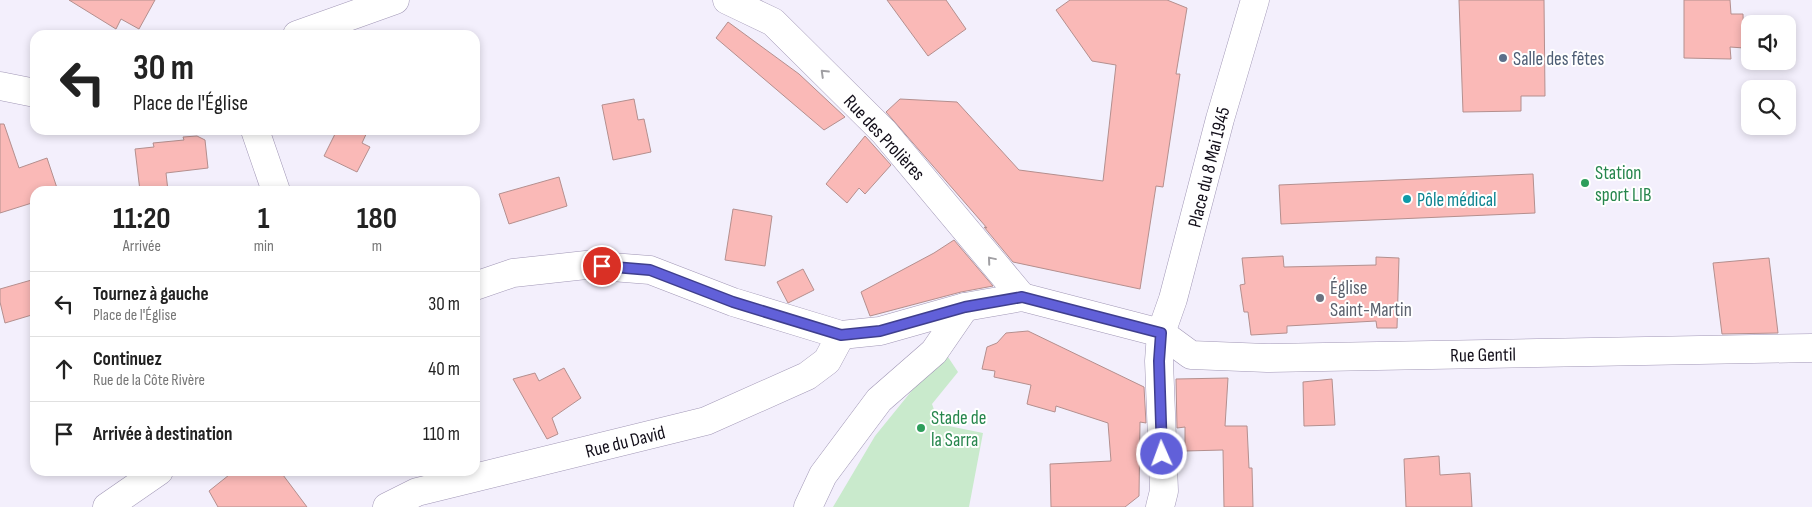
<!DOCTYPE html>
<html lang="fr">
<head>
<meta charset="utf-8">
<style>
	body { margin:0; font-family:"Sofia Sans Condensed",sans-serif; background:#f6f6f6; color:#222; height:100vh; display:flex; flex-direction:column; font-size:19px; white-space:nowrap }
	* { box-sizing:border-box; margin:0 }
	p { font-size:16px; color:#767676 }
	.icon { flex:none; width:28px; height:28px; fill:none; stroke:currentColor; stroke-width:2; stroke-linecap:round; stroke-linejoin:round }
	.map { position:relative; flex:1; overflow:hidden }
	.side { position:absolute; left:30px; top:186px; width:450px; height:290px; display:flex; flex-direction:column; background:#fff; border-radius:15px; box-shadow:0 2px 8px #0003 }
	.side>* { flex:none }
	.guide { position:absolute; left:30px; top:30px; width:450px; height:105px; border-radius:15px; box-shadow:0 2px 8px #0003; background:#fff; color:#222; overflow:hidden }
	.fabs { position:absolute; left:1741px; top:15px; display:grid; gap:10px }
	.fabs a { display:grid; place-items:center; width:55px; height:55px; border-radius:10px; background:#fff; box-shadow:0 2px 8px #0003; font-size:25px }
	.pin { position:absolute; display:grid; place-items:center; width:42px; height:42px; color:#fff; margin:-21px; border:2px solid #fff; border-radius:50%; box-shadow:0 1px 5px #0007 }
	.me { position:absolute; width:55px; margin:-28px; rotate:358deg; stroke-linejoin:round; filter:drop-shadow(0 0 4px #0008) }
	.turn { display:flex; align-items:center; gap:18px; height:105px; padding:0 20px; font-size:22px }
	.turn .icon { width:65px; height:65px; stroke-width:2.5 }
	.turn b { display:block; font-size:35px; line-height:42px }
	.eta { display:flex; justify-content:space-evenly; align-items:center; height:85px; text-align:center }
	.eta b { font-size:30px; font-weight:700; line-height:35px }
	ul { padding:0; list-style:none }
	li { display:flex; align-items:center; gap:15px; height:65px; padding:0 20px; border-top:1px solid #e0e0e0 }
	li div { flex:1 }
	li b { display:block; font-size:19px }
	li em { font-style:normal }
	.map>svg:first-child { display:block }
</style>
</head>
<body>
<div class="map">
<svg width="1812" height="507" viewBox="0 0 1812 507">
	<rect width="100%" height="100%" fill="#f3effc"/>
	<path fill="#c9eacc" d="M944 351 958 372 932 404 939 424 983 433 969 507H833L875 436Z"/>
	<g fill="#fab9b7" stroke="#b48f8e">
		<path d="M69 0H155L139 29 121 19 116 29Z"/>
		<path d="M887 0H946L966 29 928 56Z"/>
		<path d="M1070 0H1167L1187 8 1176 74H1180L1163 187 1156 186 1140 289 1013 262 984 227 987 228 886 112 900 99 957 102 1019 170 1103 181 1116 65 1092 61 1056 10Z"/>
		<path d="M1459 0H1544L1545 96H1521V111L1463 112Z"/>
		<path d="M1684 0H1730L1731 14H1743L1744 48 1730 47 1731 59 1684 58Z"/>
		<path d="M728 22 799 74 845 117 824 130 716 38Z"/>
		<path d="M634 99 638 120 644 119 651 152 613 160 602 105Z"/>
		<path d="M0 124H4L19 168 47 158 58 191H35V202L0 213Z"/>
		<path d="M337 130H368L362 143 370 147 357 172 324 156Z"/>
		<path d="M197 136 205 140 208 168 166 173 168 191H140L135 149 154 147 153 143 184 140 183 137Z"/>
		<path d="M865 136 891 165 865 194 859 188 847 203 826 184Z"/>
		<path d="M1533 174 1535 213 1281 224 1279 185Z"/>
		<path d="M559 177 567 206 509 224 499 194Z"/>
		<path d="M733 209 772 216 765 266 725 260Z"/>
		<path d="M954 240 993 286 961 292 870 316 861 292 934 253Z"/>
		<path d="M1283 256 1284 267 1376 265V257L1399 258 1397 328H1377L1376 321 1287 326V333L1251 335 1248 312H1244L1240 285 1245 284 1242 258Z"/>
		<path d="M1769 258 1778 333 1722 334 1713 263Z"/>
		<path d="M803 269 814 290 788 303 777 282Z"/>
		<path d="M35 279V314L5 323 0 302V289Z"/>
		<path d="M1028 331 1144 387 1146 423 1140 422 1139 496 1125 507H1051L1050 464 1111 461 1108 423 1056 406 1055 412 1027 404 1031 385 994 377 995 371 982 369 987 347 997 343 1006 333Z"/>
		<path d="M564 368 581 398 552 418 558 434 547 439 513 379 535 373 539 381Z"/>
		<path d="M1228 378 1225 426H1247L1249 468H1252L1253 507H1224L1223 450 1185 451V427L1177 428 1176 379Z"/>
		<path d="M1332 379 1335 425 1304 426 1303 382Z"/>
		<path d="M1439 456 1440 475 1470 473 1472 507H1406L1404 459Z"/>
		<path d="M234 471H280L307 507H218L209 491Z"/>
	</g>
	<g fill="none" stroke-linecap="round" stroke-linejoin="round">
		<g stroke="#a197b6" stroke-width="29">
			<g id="street">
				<path d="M727 0 773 22 884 132 1022 297"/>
				<path d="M297 35 395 0"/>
				<path d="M0 86 35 93"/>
				<path d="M255 130 276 191"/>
				<path d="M1161 333 1191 355 1267 358 1812 348"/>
				<path d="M387 507 417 492 706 421 807 376 827 361 841 335"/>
				<path d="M808 507 823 475 879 400 934 352 965 307"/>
				<path d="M1160 507 1164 491 1159 361 1161 333"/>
			</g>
		</g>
		<g stroke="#a197b6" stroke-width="29">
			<g id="secondary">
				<path d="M475 286 513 273 586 265 650 270 733 302 841 335 880 331 965 307 1022 297 1161 333 1173 299 1220 119 1255 0"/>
				<path d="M107 507 159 471"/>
			</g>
		</g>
		<use href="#street" stroke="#fff" stroke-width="28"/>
		<use href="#secondary" stroke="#fff" stroke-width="28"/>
	</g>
	<defs><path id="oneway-chevron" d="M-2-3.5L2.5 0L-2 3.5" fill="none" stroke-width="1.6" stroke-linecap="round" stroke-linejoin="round" transform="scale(1.25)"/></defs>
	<g stroke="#a09fa3">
		<use href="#oneway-chevron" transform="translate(824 73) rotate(-136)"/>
		<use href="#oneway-chevron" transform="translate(991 260) rotate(-130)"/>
	</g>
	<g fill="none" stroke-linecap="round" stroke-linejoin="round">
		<g stroke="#3f3e8d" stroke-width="12">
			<path id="route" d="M602 266 650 270 733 302 841 335 880 331 965 307 1022 297 1161 333 1159 361 1162 454"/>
		</g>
		<use href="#route" stroke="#6160d9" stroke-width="9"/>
	</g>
	<circle fill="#5c6f8a" stroke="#fff" stroke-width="2" cx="1503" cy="58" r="5"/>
	<g fill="#2e9e5b" stroke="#fff" stroke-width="2">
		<circle cx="1585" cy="183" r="5"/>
		<circle cx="921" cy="428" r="5"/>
	</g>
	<circle fill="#0f9aa8" stroke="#fff" stroke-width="2" cx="1407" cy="199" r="5"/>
	<circle fill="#6b7280" stroke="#fff" stroke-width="2" cx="1320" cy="298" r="5"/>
	<g text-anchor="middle" stroke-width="4" stroke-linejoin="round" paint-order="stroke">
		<g font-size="19" fill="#4e5e75" stroke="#fff" text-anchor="start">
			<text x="1513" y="65">Salle des fêtes</text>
		</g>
		<g font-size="19" fill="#120e19" stroke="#fff">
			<text transform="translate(885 137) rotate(47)" y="7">Rue des Prolières</text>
			<text transform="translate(1208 167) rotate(-76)" y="7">Place du 8 Mai 1945</text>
			<text transform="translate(1483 354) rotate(-1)" y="7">Rue Gentil</text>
			<text transform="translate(625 441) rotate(-14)" y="7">Rue du David</text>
		</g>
		<g font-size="19" fill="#27864d" stroke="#fff" text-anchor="start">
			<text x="1595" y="179">Station<tspan x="1595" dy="22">sport LIB</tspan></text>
			<text x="931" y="424">Stade de<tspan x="931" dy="22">la Sarra</tspan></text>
		</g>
		<g font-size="19" fill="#0d838f" stroke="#fff" text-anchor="start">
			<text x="1417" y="206">Pôle médical</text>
		</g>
		<g font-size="19" fill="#5b616d" stroke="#fff" text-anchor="start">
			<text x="1330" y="294">Église<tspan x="1330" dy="22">Saint-Martin</tspan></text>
		</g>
	</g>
</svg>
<div class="fabs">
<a><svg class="icon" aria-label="sound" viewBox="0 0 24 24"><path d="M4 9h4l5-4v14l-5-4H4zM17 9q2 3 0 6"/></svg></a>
<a><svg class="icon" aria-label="search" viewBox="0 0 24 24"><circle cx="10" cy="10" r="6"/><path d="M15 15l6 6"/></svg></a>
</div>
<div class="pin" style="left:602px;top:266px;background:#d93025"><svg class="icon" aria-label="arrive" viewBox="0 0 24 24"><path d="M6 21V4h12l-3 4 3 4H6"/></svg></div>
<svg class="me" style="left:1162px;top:454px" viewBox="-20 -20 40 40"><circle r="17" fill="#6160d9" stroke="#fff" stroke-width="3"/><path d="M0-11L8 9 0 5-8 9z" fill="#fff"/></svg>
<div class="guide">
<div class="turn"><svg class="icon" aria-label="left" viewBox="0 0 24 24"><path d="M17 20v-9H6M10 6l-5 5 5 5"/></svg><div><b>30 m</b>Place de l'Église</div></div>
</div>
<section class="side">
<div class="eta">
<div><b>11:20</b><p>Arrivée</p></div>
<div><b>1</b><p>min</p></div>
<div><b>180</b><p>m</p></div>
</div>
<ul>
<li><svg class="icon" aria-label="left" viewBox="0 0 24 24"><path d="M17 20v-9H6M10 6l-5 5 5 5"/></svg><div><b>Tournez à gauche</b><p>Place de l'Église</p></div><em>30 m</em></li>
<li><svg class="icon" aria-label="ahead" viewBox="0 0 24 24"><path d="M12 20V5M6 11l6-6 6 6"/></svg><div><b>Continuez</b><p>Rue de la Côte Rivère</p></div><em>40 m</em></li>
<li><svg class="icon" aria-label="arrive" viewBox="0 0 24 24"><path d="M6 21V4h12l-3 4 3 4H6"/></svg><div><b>Arrivée à destination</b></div><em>110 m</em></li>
</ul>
</section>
</div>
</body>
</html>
